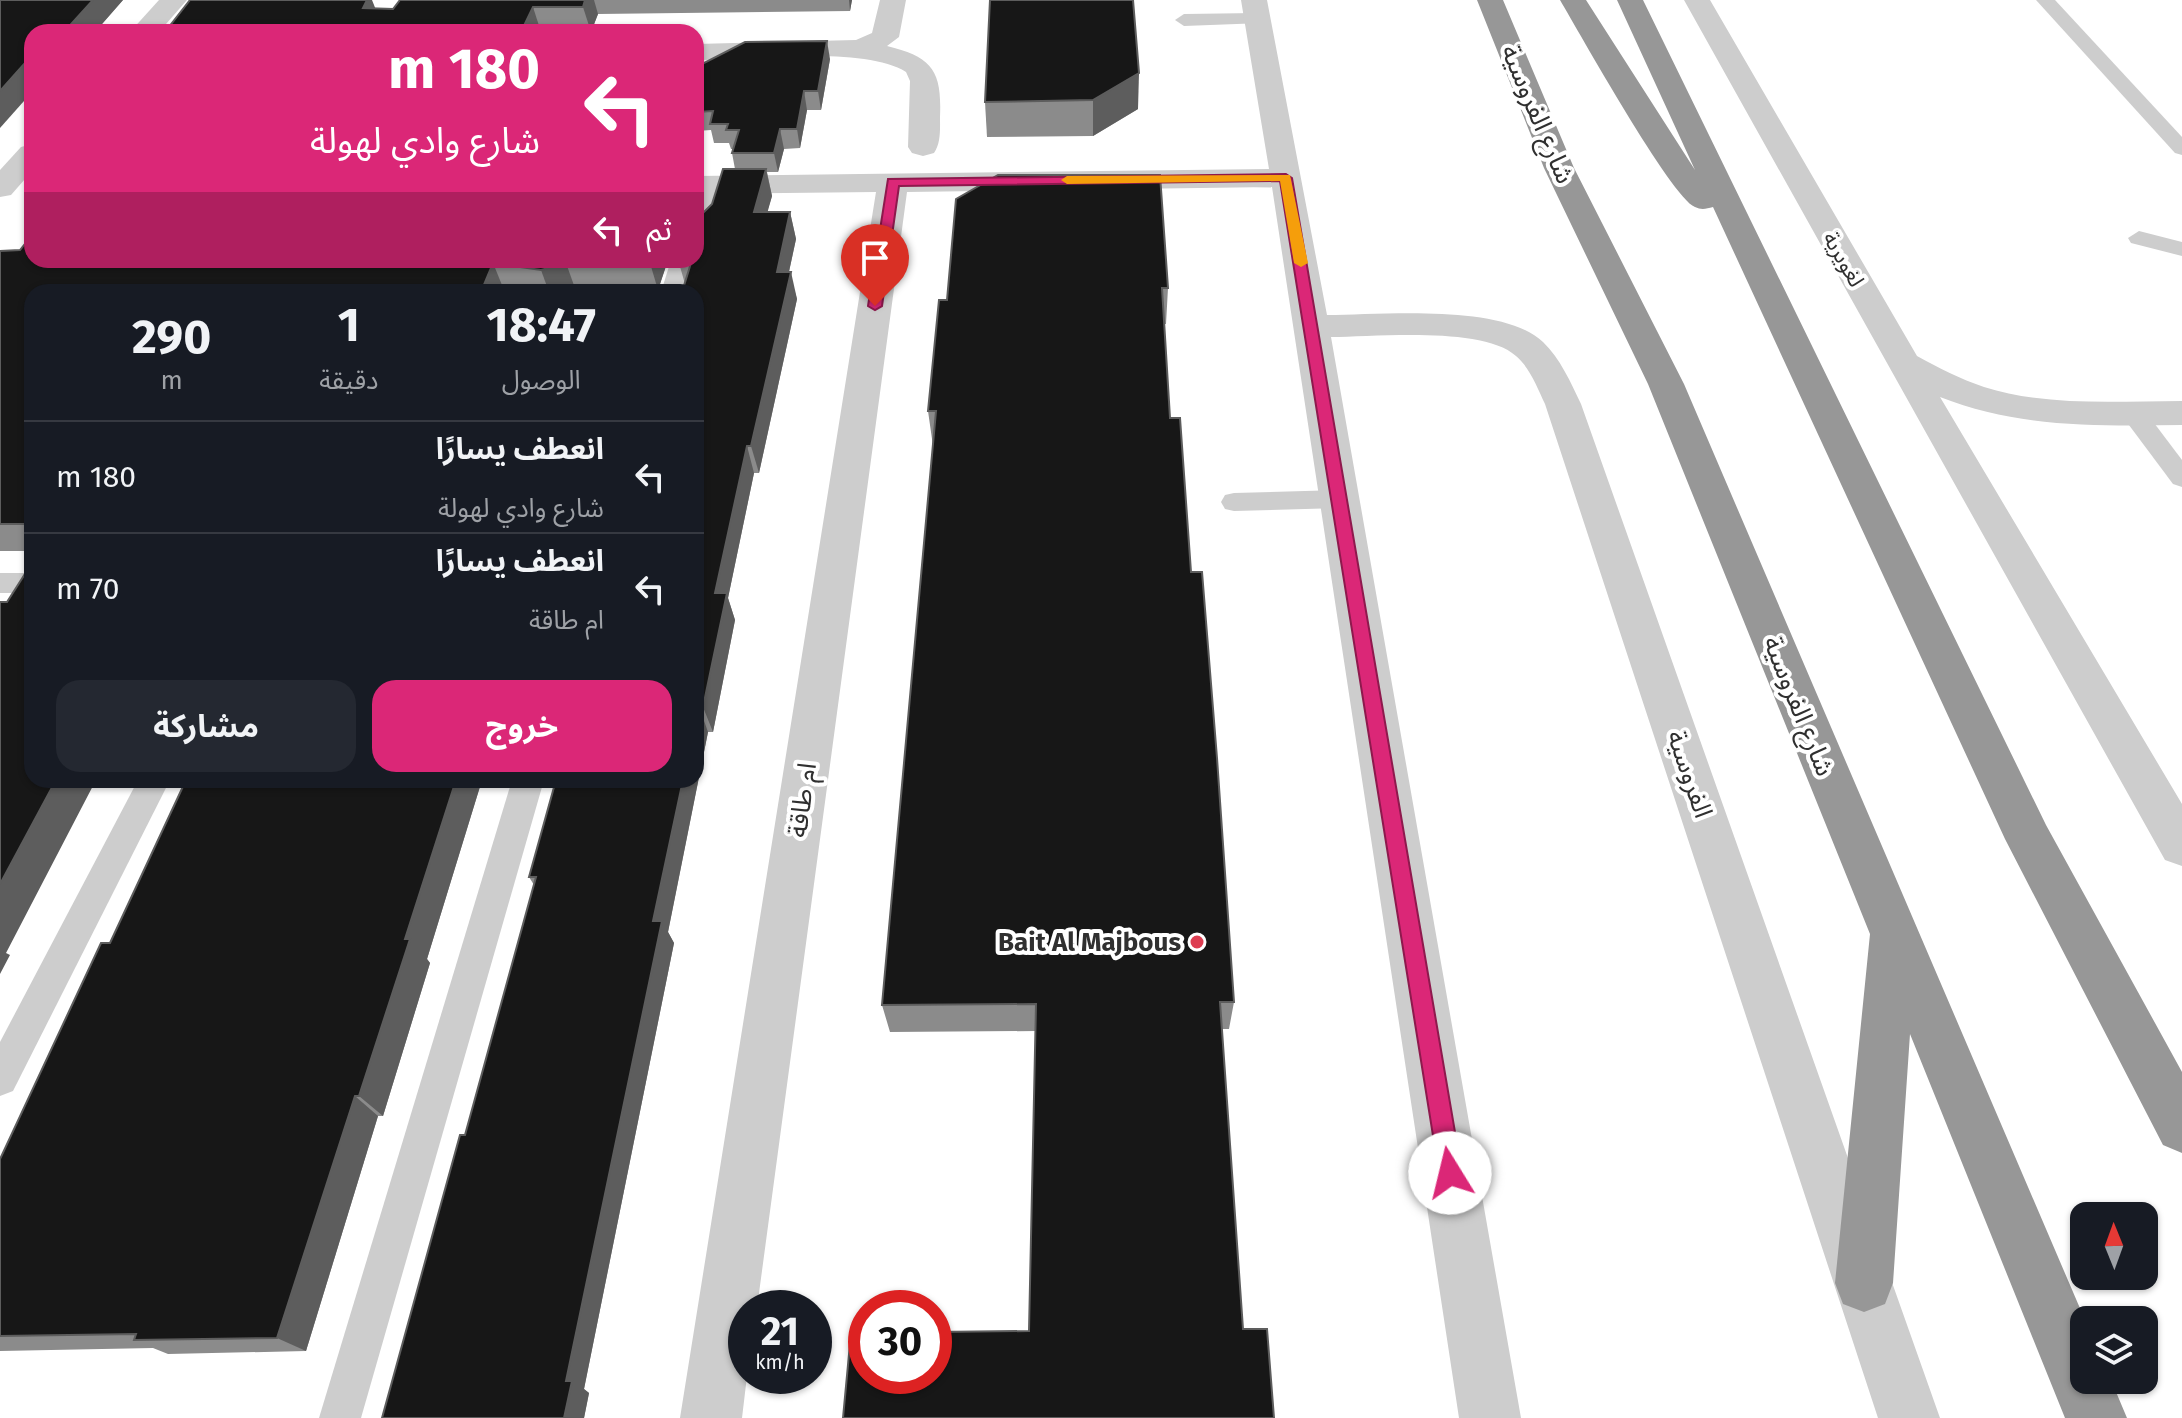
<!DOCTYPE html>
<html lang="ar">
<head>
<meta charset="utf-8">
<style>
	body { margin:0; font-family:"Fira Sans","Noto Sans Arabic",sans-serif; background:#242831; color:#f1f3f6; direction:rtl; height:100vh; display:flex; flex-direction:column; font-size:30px; white-space:nowrap }
	* { box-sizing:border-box; margin:0 }
	p { font-size:26px; color:#9ea1a6 }
	.icon { flex:none; width:44px; height:44px; fill:none; stroke:currentColor; stroke-width:2; stroke-linecap:round; stroke-linejoin:round }
	.map { position:relative; flex:1; overflow:hidden; direction:ltr }
	.side { position:absolute; left:24px; top:284px; width:680px; height:504px; display:flex; flex-direction:column; background:#171b24; border-radius:24px; box-shadow:0 2px 6px #0004; direction:rtl }
	.side>* { flex:none }
	.hud { position:absolute; left:24px; top:24px; width:680px; height:244px; border-radius:24px; box-shadow:0 2px 6px #0004; direction:rtl; background:#db2777; color:#fff; overflow:hidden }
	.needle { width:52px; rotate:359deg }
	.buttons { position:absolute; left:2070px; top:1202px; display:grid; gap:16px }
	.buttons a { display:grid; place-items:center; width:88px; height:88px; border-radius:16px; background:#171b24; box-shadow:0 2px 6px #0004; font-size:40px }
	.speed { position:absolute; left:728px; top:1290px; display:flex; gap:16px; font-size:40px; font-weight:700; text-align:center }
	.speed>* { display:grid; place-content:center; width:104px; height:104px; border-radius:50%; background:#171b24; box-shadow:0 2px 6px #0004; line-height:1 }
	.speed small { font-size:20px; font-weight:400 }
	.speed .limit { border:12px solid #d22; background:#fff; color:#111 }
	.pin { position:absolute; display:grid; place-items:center; width:68px; height:68px; color:#fff; margin:-82px -34px; border-radius:50% 50% 50% 0; rotate:-45deg; box-shadow:0 0 8px #0007 }
	.pin .icon { rotate:45deg }
	.me { position:absolute; width:88px; margin:-44px; rotate:351deg; stroke-linejoin:round; filter:drop-shadow(0 0 6px #0008) }
	.turn { display:flex; align-items:center; gap:28px; height:168px; padding:0 32px; font-size:36px }
	.turn .icon { width:104px; height:104px; stroke-width:2.5 }
	.turn b { display:block; font-size:56px; line-height:68px }
	.then { display:flex; align-items:center; height:76px; padding:0 32px; background:#0003; gap:16px; font-size:30px }
	.eta { display:flex; justify-content:space-evenly; align-items:center; height:136px; text-align:center }
	.eta b { font-size:48px; font-weight:700; line-height:56px }
	.action { display:flex; gap:16px; margin-top:auto; padding:16px 32px }
	.action a { flex:1; height:92px; border-radius:24px; background:#db2777; color:#fff; font-size:32px; font-weight:700; line-height:92px; text-align:center }
	.action a+a { background:#242831; color:#f1f3f6 }
	ul { padding:0; list-style:none }
	li { display:flex; align-items:center; gap:24px; height:112px; padding:0 32px; border-top:2px solid #363941 }
	li div { flex:1 }
	li b { display:block; font-size:30px }
	li em { font-style:normal }
	.map>svg:first-child { display:block }
</style>
</head>
<body>
<div class="map">
<svg width="2182" height="1418" viewBox="0 0 2182 1418">
	<rect width="100%" height="100%" fill="#fff"/>
	<g fill="none" stroke-linecap="round" stroke-linejoin="round">
		<g fill="#cdcdcd" fill-rule="evenodd">
			<path d="M2036 0H2055L2182 137V155L2175 153Z"/>
			<path d="M1257 13 1263 15 1266 19 1263 23 1184 26 1175 20 1184 14Z"/>
			<path d="M716 179 727 185C721 206 720 240 696 246V220L705 185Z"/>
			<path d="M2139 231 2182 242V256L2131 243 2128 238Z"/>
			<path d="M671 260H693L683 292H661Z"/>
			<path d="M2133 405 2142 407 2182 460V487L2173 484 2120 413 2124 407Z"/>
			<path d="M1340 490 1349 492 1353 499 1349 506 1340 508 1234 511 1225 509 1221 502 1225 495 1234 493Z"/>
			<rect x="0" y="573" width="32" height="20"/>
			<path d="M138 780H170L13 1091 0 1096V1042Z"/>
			<path d="M512 780H544L361 1418H319Z"/>
		</g>
		<g fill="#cdcdcd" fill-rule="evenodd">
			<path d="M159 0H187L159 32H130Z"/>
			<path d="M880 0H906L899 37 887 46C932 57 942 70 940 117 940 129 941 143 934 153L923 156 912 153 908 147 910 81 906 72C865 46 748 59 696 60V44L856 40 872 33Z"/>
			<path d="M1241 0H1267L1327 315C1382 315 1502 303 1543 342 1560 358 1571 383 1581 404L1940 1418H1878L1545 404C1537 387 1530 368 1516 356 1483 326 1376 337 1331 337L1521 1418H1459L1272 187 907 192 757 1308H746L747 1376 742 1418H680L876 192 696 194V176L1269 169Z"/>
			<path d="M1684 0H1710L1917 356C1939 368 1960 379 1984 387 2047 407 2117 401 2182 401V425C2099 426 2018 428 1940 397L2182 804V866L2165 860Z"/>
			<path d="M32 144V171L11 195 0 197V170L21 147Z"/>
		</g>
		<g fill="#979797" fill-rule="evenodd">
			<path d="M1477 0H1503L1574 168 1684 384 2085 1320 2084 1380H2111L2127 1418H2065L1910 1034 1893 1283 1885 1304 1864 1312 1843 1304 1835 1283 1870 934 1648 384 1544 168Z"/>
			<path d="M1560 0H1586L1695 170 1617 0H1643L2046 825 2182 1072V1153L2163 1145 2005 839 1713 207C1706 209 1701 210 1695 207 1671 197 1579 32 1560 0Z"/>
		</g>
	</g>
	<g fill="#8b8b8b">
		<path d="M0 0H123L95 32H32V92Z"/>
		<path d="M400 0H852L850 11 598 14 591 32H165L375 8 393 9Z"/>
		<path d="M990 0 1138 109 1093 136 987 137 985 102Z"/>
		<path d="M830 59 821 110H807L800 148 784 149 778 172H767L772 196 767 212H790L796 239 789 272 797 299 759 473H754L728 598 735 620 713 732H708L668 932 674 943 584 1389 589 1393 584 1418H382L465 1135 534 885 529 877 696 780 685 284 679 263 699 217 712 204 735 169 732 153 733 149H731L729 143H714L711 130 696 131V67Z"/>
		<path d="M0 251 32 260H668L658 290 576 291 571 292H515L504 290 32 292V551H0Z"/>
		<path d="M1168 288 1166 324H1164L1170 418 1191 572 1234 1002 1229 1029H1222L1029 1331 1036 1031 890 1032 882 1005 933 446 928 411 947 300Z"/>
		<path d="M186 780H482L427 959 430 963 383 1116H378L306 1351 168 1354 153 1348 0 1351V1159L110 943Z"/>
	</g>
	<g fill="#5d5d5d">
		<path d="M93 0H123L95 32H64Z"/>
		<path d="M367 0H372L380 20 363 8Z"/>
		<path d="M585 0H594L598 14 591 32 583 7Z"/>
		<path d="M849 0H852L850 11Z"/>
		<path d="M533 7 541 32H521Z"/>
		<path d="M827 41 830 59 821 110 818 91Z"/>
		<path d="M25 63 32 74V92L0 128V91Z"/>
		<path d="M1139 73 1138 109 1093 136V100Z"/>
		<path d="M804 91 807 110 800 148 797 129Z"/>
		<path d="M780 129 784 149 778 172 774 153Z"/>
		<path d="M766 169 772 196 760 239 754 212Z"/>
		<path d="M790 212 796 239 783 299 777 272Z"/>
		<path d="M151 260H187L167 290 149 267V263Z"/>
		<path d="M651 260H668L658 290 650 263Z"/>
		<path d="M493 263 504 290 503 292H481Z"/>
		<path d="M566 263 576 291 571 292H549L541 270Z"/>
		<path d="M791 272 797 299 759 473 751 446Z"/>
		<path d="M747 446 754 473 728 598 735 620 713 732 703 707 715 593Z"/>
		<path d="M699 707 708 732 668 932 674 943 584 1389 589 1393 584 1418H564L566 1381 653 921 683 780H696V719Z"/>
		<path d="M56 780H96L6 953 10 955 0 974V884Z"/>
		<path d="M456 780H482L427 959 430 963 383 1116 359 1096 405 939Z"/>
		<path d="M355 1096 378 1116 306 1351 277 1338Z"/>
	</g>
	<g fill="#171717" stroke="#5d5d5d" stroke-width="2">
		<path d="M0 0H93L64 32H32V63H25L0 91Z"/>
		<path d="M190 0H367L363 8 393 9 400 0H585L583 7H533L521 32H165Z"/>
		<path d="M990 0H1133L1139 73 1093 100 985 102Z"/>
		<path d="M827 41 818 91H804L797 129H780L774 153H732L739 130H726L728 124H710L713 111 696 112V67L745 42Z"/>
		<path d="M723 169H766L754 212H790L777 272H791L751 446H747L715 593H727L703 707H699L696 719V292H682L691 263H679L680 260H696V219L699 217 712 204Z"/>
		<path d="M998 175H1160L1168 288H1162L1170 418H1180L1191 572H1202L1217 758 1234 1002H1220L1243 1329H1267L1274 1418H843L851 1333 866 1332V1376H934V1332L1029 1331 1036 1004 882 1005 936 411H928L939 300H947L956 199Z"/>
		<path d="M32 235V260H151L149 263V267L176 266 181 260H651L650 263H566L541 270 493 263 481 292H32V524H0V251L20 250Z"/>
		<path d="M32 563V780H56L0 884V602H7Z"/>
		<path d="M186 780H456L405 939H410L359 1096H355L277 1338 134 1340 136 1334 0 1336V1159L101 943H110Z"/>
		<path d="M556 780H683L653 921H662L566 1381H572L564 1418H382L460 1135H465L536 877H529Z"/>
	</g>
	<path fill="#db2777" stroke="#8e194d" stroke-width="2" d="M1286 174 1292 178 1462 1173 1458 1181 1450 1184 1442 1181 1439 1173 1280 181 899 186 882 306 875 310 868 306 888 179Z"/>
	<path fill="#f59e0b" d="M1290 175 1308 263 1301 267 1294 263 1280 181 1067 184 1061 180 1067 176Z"/>
	<circle fill="#dd3d51" stroke="#fff" stroke-width="3" cx="1197" cy="942" r="8"/>
	<g text-anchor="middle" stroke-width="8" stroke-linejoin="round" paint-order="stroke">
		<g font-size="22" fill="#303030" stroke="#fff">
			<text transform="translate(1844 259) rotate(60)" y="8">لغويرية</text>
		</g>
		<g font-size="26" fill="#303030" stroke="#fff">
			<text transform="translate(1538 114) rotate(67)" y="9">شارع الفروسية</text>
			<text transform="translate(1799 706) rotate(68)" y="9">شارع الفروسية</text>
			<text transform="translate(1690 774) rotate(71)" y="9">الفروسية</text>
			<text transform="translate(802 800) rotate(-82)" y="9">ام طاقة</text>
		</g>
		<g font-size="26" font-weight="bold" fill="#303030" stroke="#fff" text-anchor="end">
			<text x="1181" y="951">Bait Al Majbous</text>
		</g>
	</g>
</svg>
<div class="buttons">
<a><svg class="needle" viewBox="-14 -14 28 28"><path d="M0-13l5 13h-10z" fill="#e53935"/><path d="M0 13l5-13h-10z" fill="#9ea1a6"/></svg></a>
<a><svg class="icon" aria-label="layers" viewBox="0 0 24 24"><path d="M12 4l9 5-9 5-9-5zM3 14l9 5 9-5"/></svg></a>
</div>
<div class="speed"><div>21<small>km/h</small></div><div class="limit">30</div></div>
<div class="pin" style="left:875px;top:306px;background:#d93025"><svg class="icon" aria-label="arrive" viewBox="0 0 24 24"><path d="M6 21V4h12l-3 4 3 4H6"/></svg></div>
<svg class="me" style="left:1450px;top:1173px" viewBox="-20 -20 40 40"><circle r="19" fill="#fff"/><path d="M0-13L10 11 0 6-10 11z" fill="#db2777"/></svg>
<div class="hud">
<div class="turn"><svg class="icon" aria-label="left" viewBox="0 0 24 24"><path d="M17 20v-9H6M10 6l-5 5 5 5"/></svg><div><b>180 m</b>شارع وادي لهولة</div></div>
<div class="then">ثم<svg class="icon" aria-label="left" viewBox="0 0 24 24"><path d="M17 20v-9H6M10 6l-5 5 5 5"/></svg></div>
</div>
<section class="side">
<div class="eta">
<div><b>18:47</b><p>الوصول</p></div>
<div><b>1</b><p>دقيقة</p></div>
<div><b>290</b><p>m</p></div>
</div>
<ul>
<li><svg class="icon" aria-label="left" viewBox="0 0 24 24"><path d="M17 20v-9H6M10 6l-5 5 5 5"/></svg><div><b>انعطف يسارًا</b><p>شارع وادي لهولة</p></div><em>180 m</em></li>
<li><svg class="icon" aria-label="left" viewBox="0 0 24 24"><path d="M17 20v-9H6M10 6l-5 5 5 5"/></svg><div><b>انعطف يسارًا</b><p>ام طاقة</p></div><em>70 m</em></li>
</ul>
<div class="action"><a>خروج</a><a>مشاركة</a></div>
</section>
</div>
</body>
</html>
